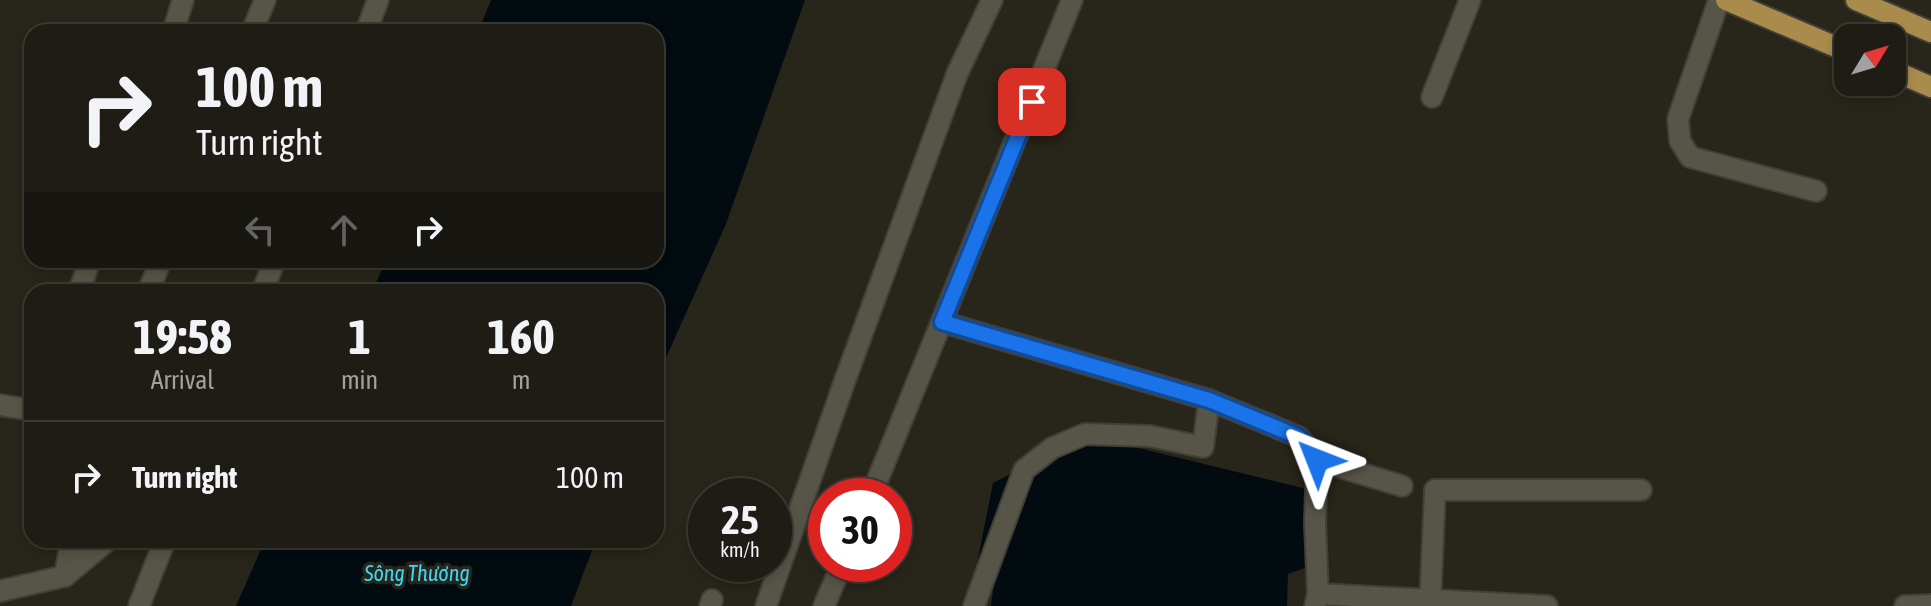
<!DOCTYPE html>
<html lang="en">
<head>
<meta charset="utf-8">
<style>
	body { margin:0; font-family:"Asap Condensed",sans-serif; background:#26251d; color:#f1f3f6; height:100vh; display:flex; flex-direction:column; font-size:30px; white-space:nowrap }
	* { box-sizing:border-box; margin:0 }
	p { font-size:26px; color:#a1a1a0 }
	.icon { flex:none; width:44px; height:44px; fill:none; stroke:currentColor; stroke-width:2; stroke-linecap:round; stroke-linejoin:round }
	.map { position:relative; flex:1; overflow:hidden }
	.panel { position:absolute; left:24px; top:284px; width:640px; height:264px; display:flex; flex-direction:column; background:#1e1c14; border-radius:24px; box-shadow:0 4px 12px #0003,0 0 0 2px #3c3a34 }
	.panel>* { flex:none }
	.hud { position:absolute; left:24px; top:24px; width:640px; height:244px; border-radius:24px; box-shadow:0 4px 12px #0003,0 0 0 2px #3c3a34; background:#1e1c14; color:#f1f3f6; overflow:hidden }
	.needle { width:52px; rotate:52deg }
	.fabs { position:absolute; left:1834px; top:24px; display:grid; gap:16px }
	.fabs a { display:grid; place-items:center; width:72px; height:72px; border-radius:16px; background:#1e1c14; box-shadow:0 4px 12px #0003,0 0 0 2px #3c3a34; font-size:40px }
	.speed { position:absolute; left:688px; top:478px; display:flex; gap:16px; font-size:40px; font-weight:700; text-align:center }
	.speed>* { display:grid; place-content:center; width:104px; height:104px; border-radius:50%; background:#1e1c14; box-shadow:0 4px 12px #0003,0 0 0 2px #3c3a34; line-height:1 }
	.speed small { font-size:20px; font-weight:400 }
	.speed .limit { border:12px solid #d22; background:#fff; color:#111 }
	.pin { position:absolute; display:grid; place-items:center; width:68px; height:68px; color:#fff; margin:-34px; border-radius:16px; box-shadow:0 4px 12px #0006 }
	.me { position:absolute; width:88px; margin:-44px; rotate:315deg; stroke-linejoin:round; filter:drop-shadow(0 0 6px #0008) }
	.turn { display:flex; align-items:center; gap:28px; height:168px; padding:0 40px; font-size:36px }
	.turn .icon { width:104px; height:104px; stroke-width:2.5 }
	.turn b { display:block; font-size:56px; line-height:68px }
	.lanes { display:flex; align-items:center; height:76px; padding:0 40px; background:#0003; justify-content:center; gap:40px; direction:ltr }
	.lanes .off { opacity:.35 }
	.eta { display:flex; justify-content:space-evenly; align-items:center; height:136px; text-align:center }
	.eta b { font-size:48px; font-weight:700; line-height:56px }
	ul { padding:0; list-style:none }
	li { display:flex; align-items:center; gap:24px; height:112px; padding:0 40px; border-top:2px solid #3c3a34 }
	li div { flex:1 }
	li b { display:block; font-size:30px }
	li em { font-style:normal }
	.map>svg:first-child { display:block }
</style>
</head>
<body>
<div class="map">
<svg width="1931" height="606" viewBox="0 0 1931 606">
	<rect width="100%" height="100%" fill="#28251a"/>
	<g fill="#020c10">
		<path d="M491 0H805L726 224 656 380V292H372L386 260H656V32H478Z"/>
		<path d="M1085 435 1311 490 1316 564 1288 574 1287 606H991L994 583 975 574 993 483Z"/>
		<path d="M265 540H596L571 606H236Z"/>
	</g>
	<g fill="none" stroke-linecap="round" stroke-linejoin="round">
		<g stroke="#413f37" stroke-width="24">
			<g id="minor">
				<path d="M1719 0 1678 119 1680 141 1690 157 1816 191"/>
				<path d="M173 32 183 0"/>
				<path d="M252 32 265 0"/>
				<path d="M366 32 378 0"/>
				<path d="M1432 97 1470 0"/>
				<path d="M79 292 90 260"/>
				<path d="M148 292 161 260"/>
				<path d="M262 292 275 260"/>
				<path d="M942 322 1209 400 1299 437 1317 460 1315 523 1318 594 1315 606"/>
				<path d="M0 405 32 410"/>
				<path d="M1317 460 1402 486"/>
				<path d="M871 496 1072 0"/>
				<path d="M65 576 71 540"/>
				<path d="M0 591 65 576 108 540"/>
				<path d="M1318 594 1547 606"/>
				<path d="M139 606 165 540"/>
				<path d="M710 606 712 600"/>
				<path d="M766 606 844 383 957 74 992 0"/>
				<path d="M824 606 842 564"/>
				<path d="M974 606 1024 470 1052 448 1085 434 1150 436 1203 447 1209 400"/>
				<path d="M1430 606 1435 490H1641"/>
				<path d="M1905 606 1931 605"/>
			</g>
		</g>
		<g stroke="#413f37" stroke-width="24">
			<g id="major">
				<path d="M1726 0 1848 52"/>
				<path d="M1856 0 1931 32"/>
				<path d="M1892 70 1931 87"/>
			</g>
		</g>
		<use href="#minor" stroke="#575448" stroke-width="20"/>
		<use href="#major" stroke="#a98c4b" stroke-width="20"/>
	</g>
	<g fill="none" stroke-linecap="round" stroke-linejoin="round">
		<g stroke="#114b97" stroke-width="20">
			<path id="route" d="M1032 102 942 322 1209 400 1299 437 1317 460"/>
		</g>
		<use href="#route" stroke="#1a73e8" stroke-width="14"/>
	</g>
	<g text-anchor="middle" stroke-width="7" stroke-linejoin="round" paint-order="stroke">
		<g font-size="22" font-style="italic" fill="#3ed5f4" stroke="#28251a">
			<text x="417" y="581">Sông Thương</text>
		</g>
	</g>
</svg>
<div class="fabs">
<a><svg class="needle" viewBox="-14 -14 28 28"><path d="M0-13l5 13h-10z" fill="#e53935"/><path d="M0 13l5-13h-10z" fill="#a1a1a0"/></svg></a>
</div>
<div class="speed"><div>25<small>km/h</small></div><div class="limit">30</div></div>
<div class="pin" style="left:1032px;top:102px;background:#d93025"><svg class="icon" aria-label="arrive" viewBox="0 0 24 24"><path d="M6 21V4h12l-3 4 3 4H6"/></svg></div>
<svg class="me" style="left:1317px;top:460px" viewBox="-20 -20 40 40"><path d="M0-17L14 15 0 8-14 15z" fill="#1a73e8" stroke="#fff" stroke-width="4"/></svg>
<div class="hud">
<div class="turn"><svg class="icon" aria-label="right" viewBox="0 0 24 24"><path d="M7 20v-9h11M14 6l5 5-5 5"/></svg><div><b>100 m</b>Turn right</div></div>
<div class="lanes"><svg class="icon off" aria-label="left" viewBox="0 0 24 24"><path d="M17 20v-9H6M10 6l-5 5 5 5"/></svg><svg class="icon off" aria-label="ahead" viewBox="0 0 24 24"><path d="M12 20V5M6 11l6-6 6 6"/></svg><svg class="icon" aria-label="right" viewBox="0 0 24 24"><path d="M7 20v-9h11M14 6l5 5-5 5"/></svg></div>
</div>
<section class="panel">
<div class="eta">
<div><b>19:58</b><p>Arrival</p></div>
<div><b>1</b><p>min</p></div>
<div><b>160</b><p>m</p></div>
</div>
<ul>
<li><svg class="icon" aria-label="right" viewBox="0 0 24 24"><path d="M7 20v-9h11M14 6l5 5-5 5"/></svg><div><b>Turn right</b></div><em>100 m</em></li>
</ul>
</section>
</div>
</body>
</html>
